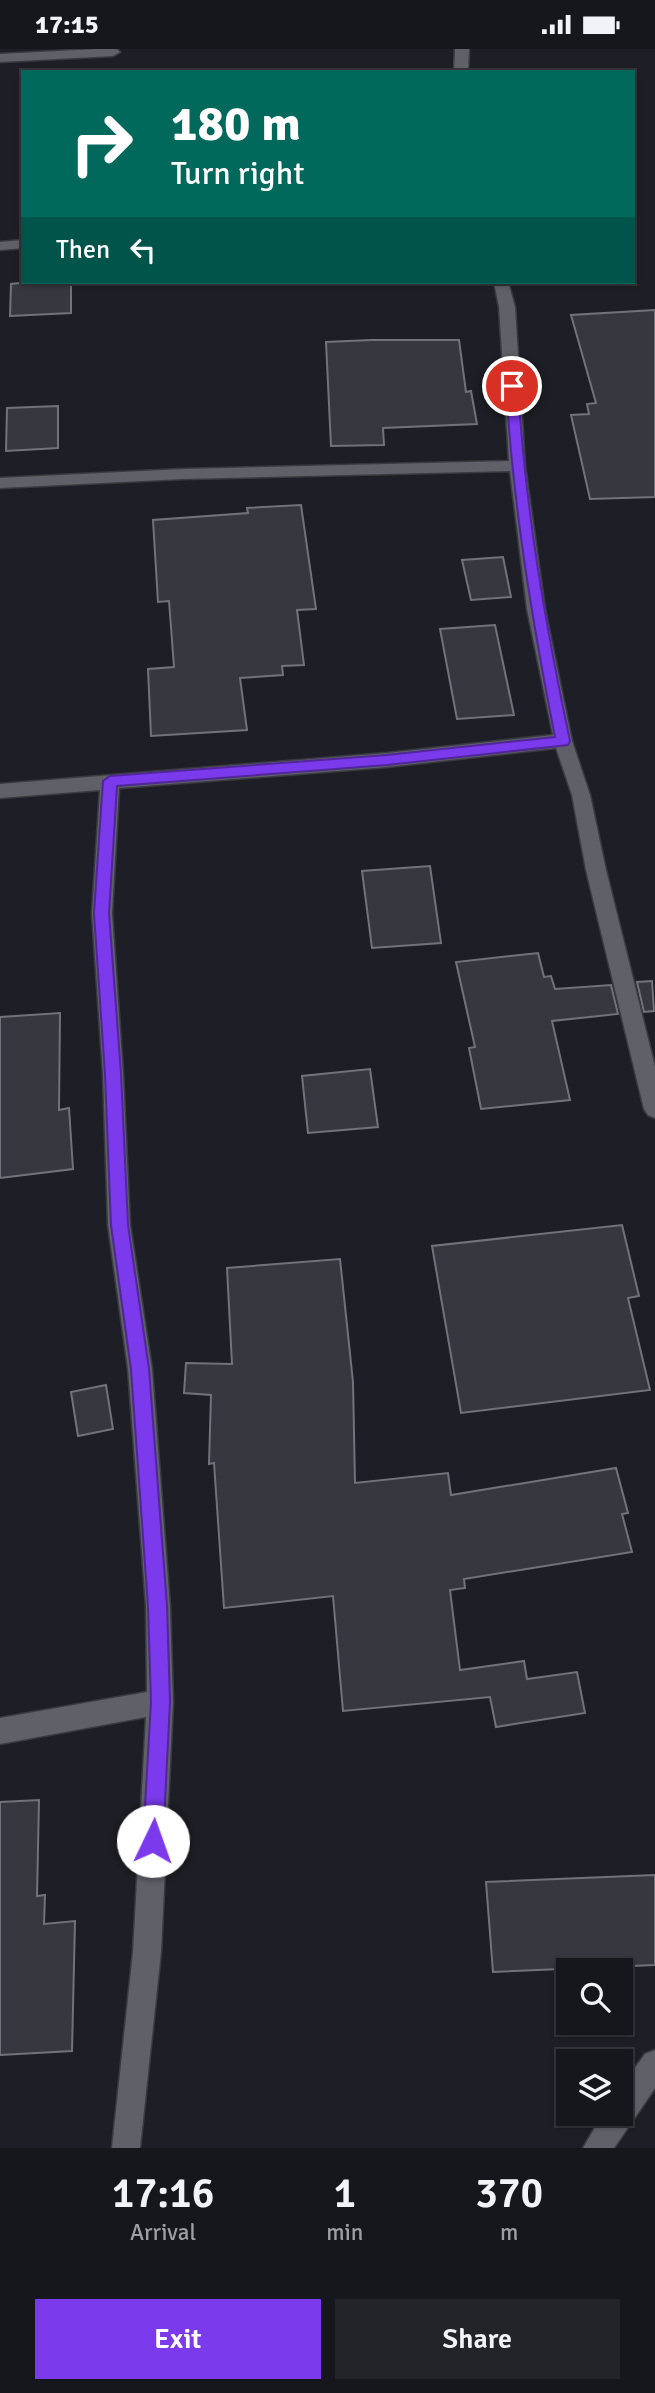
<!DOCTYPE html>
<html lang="en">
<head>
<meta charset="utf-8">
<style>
	body { margin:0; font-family:Signika,sans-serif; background:#232429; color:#f1f3f6; height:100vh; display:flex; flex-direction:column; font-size:26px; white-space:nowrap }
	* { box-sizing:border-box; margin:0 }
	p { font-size:23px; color:#9e9fa3 }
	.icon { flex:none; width:38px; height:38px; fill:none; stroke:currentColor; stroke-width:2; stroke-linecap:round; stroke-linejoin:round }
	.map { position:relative; height:2099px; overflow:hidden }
	.sheet { display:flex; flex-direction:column; background:#16171c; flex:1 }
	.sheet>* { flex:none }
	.guide { position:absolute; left:21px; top:21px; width:614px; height:214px; border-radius:0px; box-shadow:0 2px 5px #0004,0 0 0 2px #35363b; background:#00695c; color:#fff; overflow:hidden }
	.buttons { position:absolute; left:556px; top:1909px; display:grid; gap:14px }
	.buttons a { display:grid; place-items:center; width:77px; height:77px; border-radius:0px; background:#16171c; box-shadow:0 2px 5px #0004,0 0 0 2px #35363b; font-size:35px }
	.pin { position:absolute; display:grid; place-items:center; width:60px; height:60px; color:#fff; margin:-30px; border:4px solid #fff; border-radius:50%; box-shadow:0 2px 7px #0007 }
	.me { position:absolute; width:77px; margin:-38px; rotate:3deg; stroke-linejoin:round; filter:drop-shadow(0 0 5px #0008) }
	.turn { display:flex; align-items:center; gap:24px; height:147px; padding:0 35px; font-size:32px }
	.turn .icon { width:91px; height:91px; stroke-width:2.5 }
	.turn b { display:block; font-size:49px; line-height:60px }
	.then { display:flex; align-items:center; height:66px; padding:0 35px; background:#0003; gap:14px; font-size:26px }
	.eta { display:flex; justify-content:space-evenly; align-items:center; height:119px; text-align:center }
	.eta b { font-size:42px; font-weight:600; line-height:49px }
	.action { display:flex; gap:14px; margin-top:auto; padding:14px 35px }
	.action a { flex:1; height:80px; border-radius:0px; background:#7c3aed; color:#fff; font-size:28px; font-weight:600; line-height:80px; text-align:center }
	.action a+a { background:#232429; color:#f1f3f6 }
	.status { display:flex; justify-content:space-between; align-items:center; height:49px; padding:0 35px; background:#16171c; direction:ltr }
	.status svg { height:19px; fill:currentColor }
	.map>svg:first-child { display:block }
</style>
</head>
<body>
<div class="status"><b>17:15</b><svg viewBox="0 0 49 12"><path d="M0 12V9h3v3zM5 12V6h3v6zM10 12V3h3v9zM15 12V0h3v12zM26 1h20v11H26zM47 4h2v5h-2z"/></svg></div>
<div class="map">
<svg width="655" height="2099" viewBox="0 0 655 2099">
	<rect width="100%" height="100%" fill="#1e1f26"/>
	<g fill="#37373f" stroke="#71727b" stroke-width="2">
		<path d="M29 233H71V264L10 267 11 235Z"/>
		<path d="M655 261V448L590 450 571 366 589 365 587 355 596 354 571 266Z"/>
		<path d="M371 291H459L466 343 471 342 477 375 383 379 384 396 331 397 326 293Z"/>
		<path d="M58 357V399L6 402 7 359Z"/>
		<path d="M301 456 316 560 297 561 304 616 282 617 283 626 240 629 247 681 151 687 148 620 174 618 169 552 158 553 153 471 248 464 247 459Z"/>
		<path d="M503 508 511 548 471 551 462 511Z"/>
		<path d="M495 576 514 666 457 670 440 580Z"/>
		<path d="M430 817 441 894 372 899 362 822Z"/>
		<path d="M538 904 544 928 551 927 555 940 611 936 618 965 552 972 570 1051 481 1060 469 999 475 998 456 913Z"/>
		<path d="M652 932 654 962 644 963 637 933Z"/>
		<path d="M60 964 59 1061 69 1059 73 1120 0 1129V968Z"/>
		<path d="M370 1020 378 1078 308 1084 302 1027Z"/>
		<path d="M622 1176 639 1247 628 1249 650 1341 461 1364 432 1197Z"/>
		<path d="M340 1210 353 1333 355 1434 448 1424 451 1446 616 1419 628 1464 622 1465 632 1503 464 1530 465 1539 450 1541 460 1621 524 1612 527 1630 577 1623 585 1664 496 1678 490 1648 343 1662 333 1547 224 1559 214 1414 209 1415 211 1346 184 1344 186 1314 232 1315 227 1219Z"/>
		<path d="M106 1336 113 1380 78 1387 71 1343Z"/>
		<path d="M39 1751 37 1847 45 1846 44 1875 75 1872 72 2002 0 2006V1753Z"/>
		<path d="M655 1826V1916L493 1923 486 1833Z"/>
	</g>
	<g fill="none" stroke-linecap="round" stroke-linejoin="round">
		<g stroke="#3a3b40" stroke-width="3">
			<g id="minor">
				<path d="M96 0H117L120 3 113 7 0 13V5Z"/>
				<path d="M455 0H469L468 23H454Z"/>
				<path d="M23 191V199L0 201V193Z"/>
				<path d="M494 233H508L515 258 525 417 545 560 572 692 590 746 606 821 655 1018V1069L648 1066 644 1060 586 821 572 746 556 699 387 718 119 739 112 864 123 1025 130 1176 152 1320 170 1557 173 1653 161 1903 140 2099H112L133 1903 146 1668 0 1695V1669L147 1643 146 1557 128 1320 108 1176 103 1025 92 864 100 741 0 749V735L387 704 553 686 527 560 510 422 183 430 0 439V429L183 420 509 412 499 258Z"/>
				<path d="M655 2001V2039L614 2099H583L603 2065H621V2038L645 2005Z"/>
			</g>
		</g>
		<use href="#minor" fill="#5f6068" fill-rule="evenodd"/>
	</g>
	<path fill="#7c3aed" stroke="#51269a" stroke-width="2" d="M512 334 518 337C525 458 545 574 570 692L568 696 387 716 117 737 109 864 121 1025 128 1176 149 1320 167 1557 170 1653 163 1792 160 1799 153 1802 146 1799 143 1792 151 1653 148 1557 131 1320 111 1176 105 1025 94 864 103 732 110 727 387 706 555 688C532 571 513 456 506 337Z"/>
</svg>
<div class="buttons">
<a><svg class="icon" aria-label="search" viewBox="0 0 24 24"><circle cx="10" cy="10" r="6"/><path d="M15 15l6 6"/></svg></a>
<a><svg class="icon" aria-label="layers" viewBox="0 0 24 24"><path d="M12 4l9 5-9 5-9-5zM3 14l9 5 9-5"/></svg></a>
</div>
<div class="pin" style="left:512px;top:337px;background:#d93025"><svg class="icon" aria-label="arrive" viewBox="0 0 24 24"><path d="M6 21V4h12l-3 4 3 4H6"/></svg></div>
<svg class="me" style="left:153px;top:1792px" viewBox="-20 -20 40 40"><circle r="19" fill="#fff"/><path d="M0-13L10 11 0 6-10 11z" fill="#7c3aed"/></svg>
<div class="guide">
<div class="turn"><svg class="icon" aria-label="right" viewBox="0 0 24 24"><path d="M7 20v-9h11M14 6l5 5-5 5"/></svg><div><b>180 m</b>Turn right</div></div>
<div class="then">Then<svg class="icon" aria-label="left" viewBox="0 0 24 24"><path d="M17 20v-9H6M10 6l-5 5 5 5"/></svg></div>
</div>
</div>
<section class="sheet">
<div class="eta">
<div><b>17:16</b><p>Arrival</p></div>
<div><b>1</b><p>min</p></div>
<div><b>370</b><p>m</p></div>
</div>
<div class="action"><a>Exit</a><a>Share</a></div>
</section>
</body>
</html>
